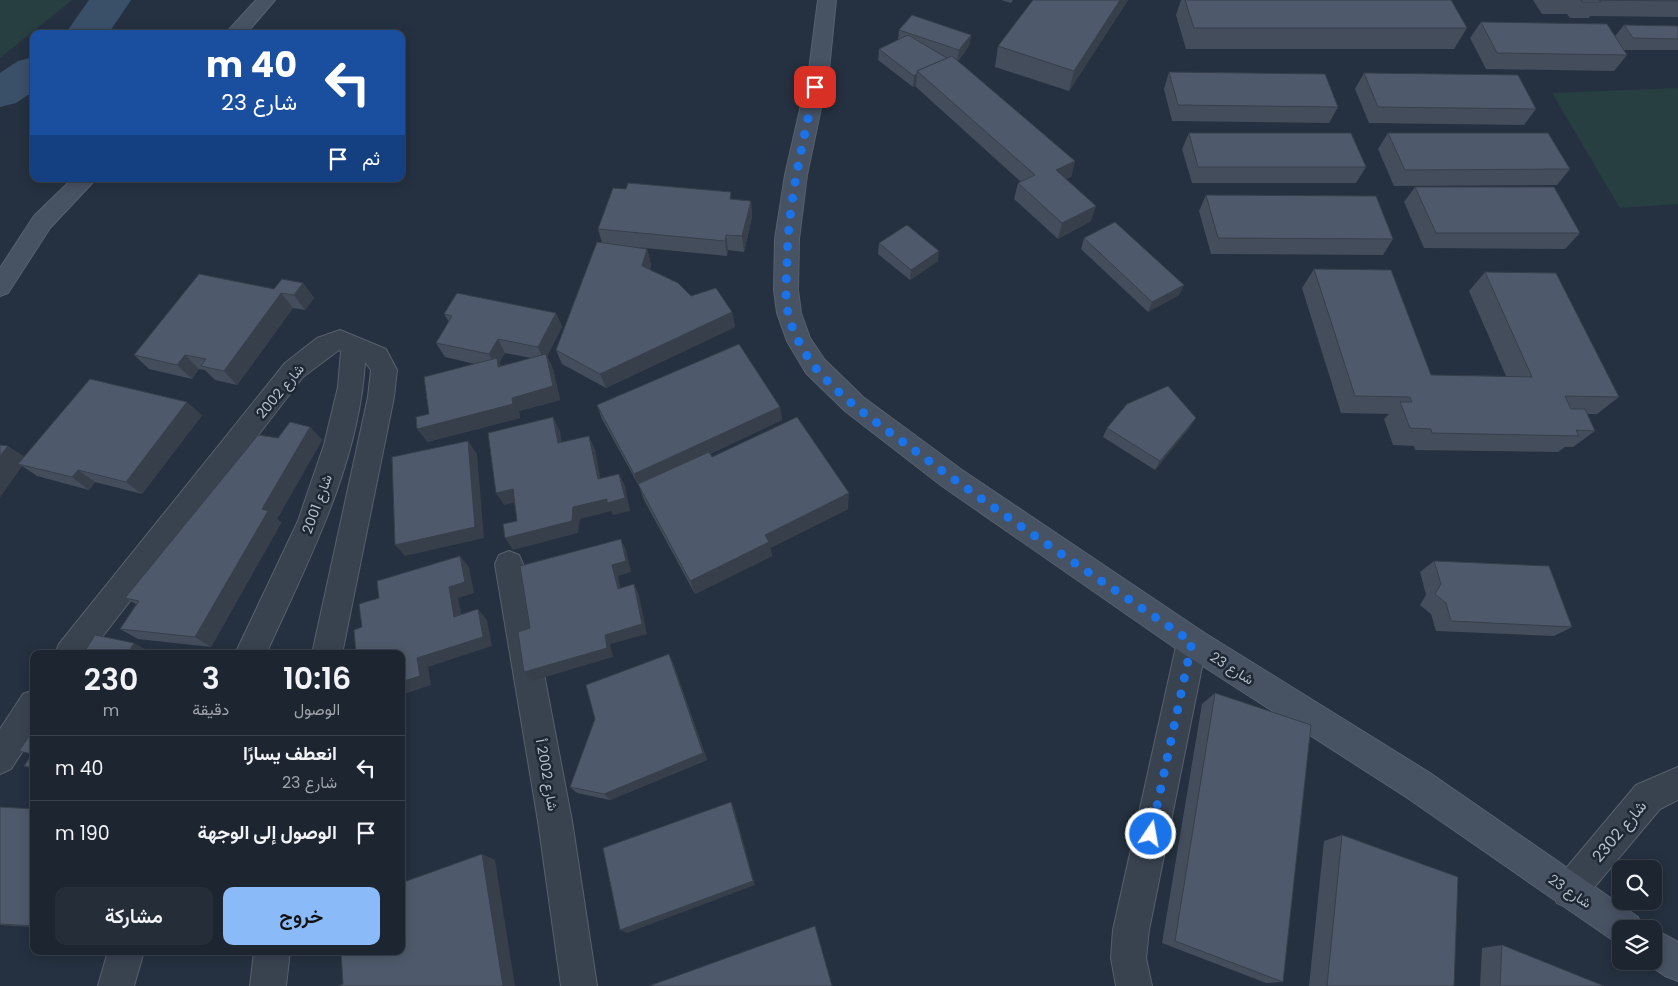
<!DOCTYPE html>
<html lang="ar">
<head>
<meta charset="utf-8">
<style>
	body { margin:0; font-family:Poppins,Vazirmatn,sans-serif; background:#252d38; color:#f1f3f6; direction:rtl; height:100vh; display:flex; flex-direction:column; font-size:19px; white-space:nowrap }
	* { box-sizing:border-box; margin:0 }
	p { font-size:16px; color:#a0a5ab }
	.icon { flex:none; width:28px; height:28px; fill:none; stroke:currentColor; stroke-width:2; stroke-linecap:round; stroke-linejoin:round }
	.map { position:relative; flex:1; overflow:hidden; direction:ltr }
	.side { position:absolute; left:30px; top:650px; width:375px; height:305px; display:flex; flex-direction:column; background:#1c2530; border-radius:10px; box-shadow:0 2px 12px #0003,0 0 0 1px #3a424c; direction:rtl }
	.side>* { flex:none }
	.top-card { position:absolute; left:30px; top:30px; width:375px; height:152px; border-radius:10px; box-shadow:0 2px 12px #0003,0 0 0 1px #3a424c; direction:rtl; background:#1a4fa0; color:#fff; overflow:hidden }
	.buttons { position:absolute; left:1612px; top:860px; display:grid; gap:10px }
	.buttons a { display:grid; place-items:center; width:50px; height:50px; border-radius:10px; background:#1c2530; box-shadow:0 2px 12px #0003,0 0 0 1px #3a424c; font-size:25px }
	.pin { position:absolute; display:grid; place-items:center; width:42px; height:42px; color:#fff; margin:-21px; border-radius:10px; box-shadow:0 2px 8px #0006 }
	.me { position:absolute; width:55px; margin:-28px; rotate:12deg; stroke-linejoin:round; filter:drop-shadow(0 0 4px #0008) }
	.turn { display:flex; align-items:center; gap:18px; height:105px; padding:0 25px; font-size:22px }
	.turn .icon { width:65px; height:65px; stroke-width:2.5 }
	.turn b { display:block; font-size:35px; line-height:42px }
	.then { display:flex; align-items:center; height:48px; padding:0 25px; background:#0003; gap:10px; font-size:19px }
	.eta { display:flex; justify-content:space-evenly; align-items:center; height:85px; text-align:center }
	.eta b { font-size:30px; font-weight:600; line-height:35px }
	.button { display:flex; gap:10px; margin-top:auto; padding:10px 25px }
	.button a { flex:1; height:58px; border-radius:10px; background:#8bbaf9; color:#111; font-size:20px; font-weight:600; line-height:58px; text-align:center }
	.button a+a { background:#252d38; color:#f1f3f6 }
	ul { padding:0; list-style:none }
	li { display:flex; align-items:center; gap:15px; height:65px; padding:0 25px; border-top:1px solid #3a424c }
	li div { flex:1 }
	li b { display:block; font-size:19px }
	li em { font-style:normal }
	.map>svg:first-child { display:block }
</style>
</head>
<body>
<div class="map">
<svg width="1678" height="986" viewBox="0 0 1678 986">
	<rect width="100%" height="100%" fill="#253140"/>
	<g fill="#273f41">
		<path d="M0 0H72L0 58Z"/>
		<path d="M1678 88V204L1620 208 1552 93Z"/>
	</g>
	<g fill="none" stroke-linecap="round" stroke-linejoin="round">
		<g fill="#3a5069" fill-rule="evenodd">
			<path d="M89 0H131L108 34H65Z"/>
			<path d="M34 57V91L16 103 0 107V73L18 61Z"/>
		</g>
		<g stroke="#57616d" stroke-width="2">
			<g id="street">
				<path d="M340 330 386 349 397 370 394 397 342 654H312L368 397 371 370 365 362C359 465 308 561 266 654H235L298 521 324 445 338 387 341 351 339 350 303 377 89 654H55L59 644 285 363 317 338Z"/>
				<path d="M509 551 519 555 523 564 572 821 597 986H561L538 821 495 564 499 555Z"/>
				<path d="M1192 628 1203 632 1207 642 1149 930 1146 958 1152 986H1116L1111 958 1113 930 1177 642 1181 632Z"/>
				<path d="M34 690V734L11 769 0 774V729L23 694Z"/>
				<path d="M1678 767V800L1660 809 1581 903 1569 908 1557 903 1552 891 1557 879 1636 785Z"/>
				<path d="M108 951H144L134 986H98Z"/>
				<path d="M254 951H290L286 986H250Z"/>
			</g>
		</g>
		<g stroke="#57616d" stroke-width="2">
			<g id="secondary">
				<path d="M256 0H275L246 34H225Z"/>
				<path d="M818 0H836L829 70 807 175 799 239 798 290 801 313 810 338 824 359 863 397 962 470 1203 632 1430 773 1638 917 1643 929H1621V945L1614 941 1406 797 1181 652 942 486 845 411 806 373 787 341 777 313 774 290 775 239 785 175 809 70Z"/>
				<path d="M72 179H96L50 228 8 293 0 296V268L34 216Z"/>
				<path d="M1654 929 1678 942V981L1665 976 1644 961H1654Z"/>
			</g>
		</g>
		<use href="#street" fill="#394350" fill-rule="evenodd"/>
		<use href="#secondary" fill="#475263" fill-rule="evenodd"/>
	</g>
	<g fill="#434d5c" fill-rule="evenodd">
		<path d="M1001 0H1013L1011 3Z"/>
		<path d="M1128 0 1069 91 995 67 998 46Z"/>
		<path d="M1181 0H1451L1467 28 1454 49H1186L1176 15Z"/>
		<path d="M1533 0H1678V17L1590 16 1589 18H1570L1567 14H1542Z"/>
		<path d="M1481 22 1615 36 1624 25 1678 26V50H1624L1627 55 1614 71 1486 69 1470 38Z"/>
		<path d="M899 30 971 35 969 46 958 61 1075 161 1071 177 1066 179 1091 221 1058 239 1014 199 1018 183 1021 182 916 87V86L913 87 878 60 879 49 898 40Z"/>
		<path d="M1169 72 1338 107 1329 123 1172 121 1164 89Z"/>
		<path d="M1364 73 1536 109 1524 125 1369 123 1355 89Z"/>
		<path d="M1189 133 1366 167 1356 183H1192L1182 149Z"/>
		<path d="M1388 133 1570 169 1557 185 1394 186 1378 149Z"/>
		<path d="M1415 187 1580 233 1565 249 1424 248 1404 202Z"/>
		<path d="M1206 195 1393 239 1383 255 1211 254 1199 211Z"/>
		<path d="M732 200 751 201 752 217 744 252 728 250 727 256 635 247 647 249 651 264 650 270 691 296 732 312 735 327 606 388 562 364 556 350 602 243 598 229Z"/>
		<path d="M1084 238 1184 285 1179 295 1148 312 1081 249Z"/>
		<path d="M879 243 938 261 910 280 878 254Z"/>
		<path d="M1314 269 1431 375 1506 376 1469 291 1485 272 1619 397 1597 414H1587L1595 431 1573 447H1565L1558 452 1415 450 1414 446 1393 445 1384 419 1389 414 1341 413 1302 288Z"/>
		<path d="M303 283 314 298 305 310 293 308 237 385 215 380 205 370 199 369 192 379 149 369 134 355 274 289Z"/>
		<path d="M556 313 562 327 547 356 553 369 560 400 519 411 520 418 427 442 429 414 475 364 445 357 436 343 449 322 444 314ZM505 353 531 358 501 366 499 363Z"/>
		<path d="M597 405 780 407 782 420 710 454 712 457 848 509 770 548 772 556 695 594 644 500 639 486 602 419Z"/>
		<path d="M202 415 142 494 95 482 89 490 37 476 22 466 0 497V445L24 457Z"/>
		<path d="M310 427 322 440 277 519 281 523 211 647 138 639 120 629 136 604 125 598 278 438Z"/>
		<path d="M1190 427 1155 470 1103 437 1107 428Z"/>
		<path d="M1434 561 1572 627 1554 636 1436 631 1431 614 1420 605 1426 595 1420 572Z"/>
		<path d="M673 663 707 760 610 800 577 793 570 787Z"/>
		<path d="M1215 693 1283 982 1266 983 1162 943 1202 704Z"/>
		<path d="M0 807 34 809V927L0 925Z"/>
		<path d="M1342 835 1454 986H1309L1324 841Z"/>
		<path d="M1502 945 1604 986H1480L1482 948Z"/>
	</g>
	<g fill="#373f4b">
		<path d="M1120 0H1128L1069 91 1074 71Z"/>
		<path d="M971 35 969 46 957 61 959 50Z"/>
		<path d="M917 74 916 86 913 87 914 76Z"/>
		<path d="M1075 161 1071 177 1052 186 1056 170Z"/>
		<path d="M751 201 752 217 744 252 742 236Z"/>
		<path d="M1096 206 1091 221 1058 239 1062 223Z"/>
		<path d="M726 235 728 250 727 256 725 241Z"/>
		<path d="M647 249 651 264 646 281 642 266Z"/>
		<path d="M939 251 938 261 910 280 911 270Z"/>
		<path d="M303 283 314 298 305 310 294 295Z"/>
		<path d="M1184 285 1179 295 1148 312 1152 302Z"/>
		<path d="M281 293 293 308 237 385 224 371Z"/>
		<path d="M732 312 735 327 606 388 600 374Z"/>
		<path d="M556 313 562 327 547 356 553 369 560 400 519 411 520 418 427 442 417 429 512 398 544 361 538 347Z"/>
		<path d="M498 339 505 353 499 363 504 372 496 368 489 354Z"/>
		<path d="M185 355 199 369 192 379 177 365Z"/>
		<path d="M187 402 202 415 142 494 126 482Z"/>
		<path d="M780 407 782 420 639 487 634 474Z"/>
		<path d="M553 417 560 431 564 456 558 443Z"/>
		<path d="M1196 418 1190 427 1155 470 1160 461Z"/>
		<path d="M310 427 322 440 277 519 281 523 211 647 195 637 262 509Z"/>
		<path d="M589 436 595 449 603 492 598 479Z"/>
		<path d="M468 441 477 454 484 538 405 556 395 545Z"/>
		<path d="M8 446 27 458 18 464 22 466 0 497V456Z"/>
		<path d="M78 470 95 482 89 490 72 477Z"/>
		<path d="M619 474 625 486 630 511 613 515 611 511 580 519 578 533 513 550 505 538 573 507Z"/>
		<path d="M513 489 520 501 504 505 496 493Z"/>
		<path d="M849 493 848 509 770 548 772 556 695 594 690 581 765 535Z"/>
		<path d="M621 539 626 550 631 572 618 576 623 600 618 589 612 565Z"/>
		<path d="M460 556 469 567 474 593 458 598 464 627 454 617 449 587Z"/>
		<path d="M634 584 639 595 647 634 610 644 613 657 532 681 524 672 605 635Z"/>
		<path d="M478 609 487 620 492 646 428 667 431 685 401 695V682L417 658Z"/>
		<path d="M134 643 152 653 151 654H128Z"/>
		<path d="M669 654 673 663 707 760 610 800 604 794Z"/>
		<path d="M731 802 734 808 755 885 627 933 620 930Z"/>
		<path d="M482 854 495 860 515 986H503Z"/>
	</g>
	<g fill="#4e5a6b" stroke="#373f4b">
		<path d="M1033 0H1120L1074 71 998 46Z"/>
		<path d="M1185 0H1451L1467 28H1194Z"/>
		<path d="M1581 0H1678V1L1599 0 1601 2H1582Z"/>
		<path d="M912 15 971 35 959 50 899 30Z"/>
		<path d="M1481 22 1607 24 1627 55 1497 53Z"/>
		<path d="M1624 25 1678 26V39L1633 38Z"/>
		<path d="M908 35 947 58 917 71V74L914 76 879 49Z"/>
		<path d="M952 56 1075 161 1056 170 1096 206 1062 223 1018 183 1035 175 917 71Z"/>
		<path d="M1169 72 1325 74 1338 107 1178 105Z"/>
		<path d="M1364 73 1518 75 1536 109 1378 107Z"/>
		<path d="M1189 133H1351L1366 167H1198Z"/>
		<path d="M1388 133H1548L1570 169 1405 170Z"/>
		<path d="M628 183 731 192 730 199 751 201 742 236 726 235 725 241 598 229 613 188 626 189Z"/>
		<path d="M1415 187H1554L1580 233H1436Z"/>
		<path d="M1206 195 1376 196 1393 239 1218 238Z"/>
		<path d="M1115 222 1184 285 1152 302 1084 238Z"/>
		<path d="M907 225 939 251 911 270 879 243Z"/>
		<path d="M597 242 647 249 642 266 678 283 691 296 716 288 732 312 600 374 556 350Z"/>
		<path d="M1314 269 1391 270 1431 375 1532 377 1485 272 1556 273 1619 397 1565 396 1571 409H1585L1595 431 1576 430 1579 436 1432 433 1431 429 1410 428 1400 402H1412L1410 397 1355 396Z"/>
		<path d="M199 274 274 289 282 279 303 283 294 295 281 293 224 371 201 366 206 359 185 355 177 365 134 355Z"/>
		<path d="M457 293 556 313 538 347 498 339 489 354 436 343 452 316 444 314Z"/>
		<path d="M739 344 780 407 634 474 597 405Z"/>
		<path d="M546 354 553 386 512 398 513 404 417 429 416 417 429 414 424 377 497 358 498 367Z"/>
		<path d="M90 379 187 402 126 482 78 470 72 477 18 464Z"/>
		<path d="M1168 386 1196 418 1160 461 1107 428 1127 404Z"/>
		<path d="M553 417 558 443 589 436 598 479 619 474 625 498 607 503V499L573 507 572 521 505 538 503 524 517 521 513 489 496 493 488 433Z"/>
		<path d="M797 417 849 493 765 535 769 542 690 581 638 484 709 452 712 457Z"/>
		<path d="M290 422 310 427 262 509 268 511 195 637 120 629 139 601 125 598 258 435 278 438Z"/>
		<path d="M468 441 475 527 395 545 392 457Z"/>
		<path d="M0 445 8 446 0 456Z"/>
		<path d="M621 539 626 561 612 565 618 589 634 584 642 624 605 635 607 648 524 672 518 632 530 628 520 566Z"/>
		<path d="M460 556 465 582 449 587 454 617 478 609 483 637 417 658 420 676 401 682V654H356L354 630 362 627 359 604 379 598 377 581Z"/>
		<path d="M1434 561 1549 566 1572 627 1451 621 1446 603 1435 594 1441 584Z"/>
		<path d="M95 635 134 643 128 654H83Z"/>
		<path d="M669 654 703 753 604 794 570 787 595 719 586 685Z"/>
		<path d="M1215 693 1311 725 1283 982 1175 941Z"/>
		<path d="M34 729V768L24 766 32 754 19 751Z"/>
		<path d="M731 802 753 881 620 930 603 848Z"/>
		<path d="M0 807 34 809V926L0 924Z"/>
		<path d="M1342 835 1458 877 1454 986H1327Z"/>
		<path d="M482 854 503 986H338L343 984 341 951H401V883Z"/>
		<path d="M815 926 832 986H649Z"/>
		<path d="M1502 945 1604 986H1500Z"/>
	</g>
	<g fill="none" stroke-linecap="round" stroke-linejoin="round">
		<path stroke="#1a73e8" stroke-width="9" stroke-dasharray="0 16.2" d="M815 87C802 147 787 206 787 267 786 282 785 298 788 313 792 331 803 352 815 367 842 400 880 425 914 450 1004 517 1099 579 1192 642L1151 834"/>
	</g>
	<g text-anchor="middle" stroke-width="5" stroke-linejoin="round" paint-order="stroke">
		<g font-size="14" fill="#b5beca" stroke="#1e2835">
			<text transform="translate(280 391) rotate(-50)" y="5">شارع 2002</text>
			<text transform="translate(317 504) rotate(-70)" y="5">شارع 2001</text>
			<text transform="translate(1232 668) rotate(32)" y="5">شارع 23</text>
			<text transform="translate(547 775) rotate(80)" y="5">شارع 2002 أ</text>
			<text transform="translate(1570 891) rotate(34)" y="5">شارع 23</text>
		</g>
		<g font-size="16" fill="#b5beca" stroke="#1e2835">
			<text transform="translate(1619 831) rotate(-50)" y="6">شارع 2302</text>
		</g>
	</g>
</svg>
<div class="buttons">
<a><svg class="icon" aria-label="search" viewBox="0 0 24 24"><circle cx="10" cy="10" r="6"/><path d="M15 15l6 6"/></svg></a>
<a><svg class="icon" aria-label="layers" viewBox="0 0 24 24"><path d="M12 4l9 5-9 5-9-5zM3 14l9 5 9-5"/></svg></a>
</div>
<div class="pin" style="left:815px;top:87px;background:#d93025"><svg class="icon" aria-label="arrive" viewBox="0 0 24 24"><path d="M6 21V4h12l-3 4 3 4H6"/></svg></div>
<svg class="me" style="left:1151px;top:834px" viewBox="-20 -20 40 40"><circle r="17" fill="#1a73e8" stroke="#fff" stroke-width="3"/><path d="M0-11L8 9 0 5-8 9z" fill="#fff"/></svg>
<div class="top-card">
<div class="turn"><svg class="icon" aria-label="left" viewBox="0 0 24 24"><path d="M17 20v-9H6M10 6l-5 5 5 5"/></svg><div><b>40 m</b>شارع 23</div></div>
<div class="then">ثم<svg class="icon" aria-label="arrive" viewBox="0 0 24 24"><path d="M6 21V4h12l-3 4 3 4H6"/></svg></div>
</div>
<section class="side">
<div class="eta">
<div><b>10:16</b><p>الوصول</p></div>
<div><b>3</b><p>دقيقة</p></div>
<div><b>230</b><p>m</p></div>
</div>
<ul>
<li><svg class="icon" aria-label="left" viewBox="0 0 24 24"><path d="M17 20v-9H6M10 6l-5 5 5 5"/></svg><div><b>انعطف يسارًا</b><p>شارع 23</p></div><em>40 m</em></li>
<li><svg class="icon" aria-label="arrive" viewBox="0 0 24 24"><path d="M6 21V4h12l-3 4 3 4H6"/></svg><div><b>الوصول إلى الوجهة</b></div><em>190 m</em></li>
</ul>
<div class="button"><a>خروج</a><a>مشاركة</a></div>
</section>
</div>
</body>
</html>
